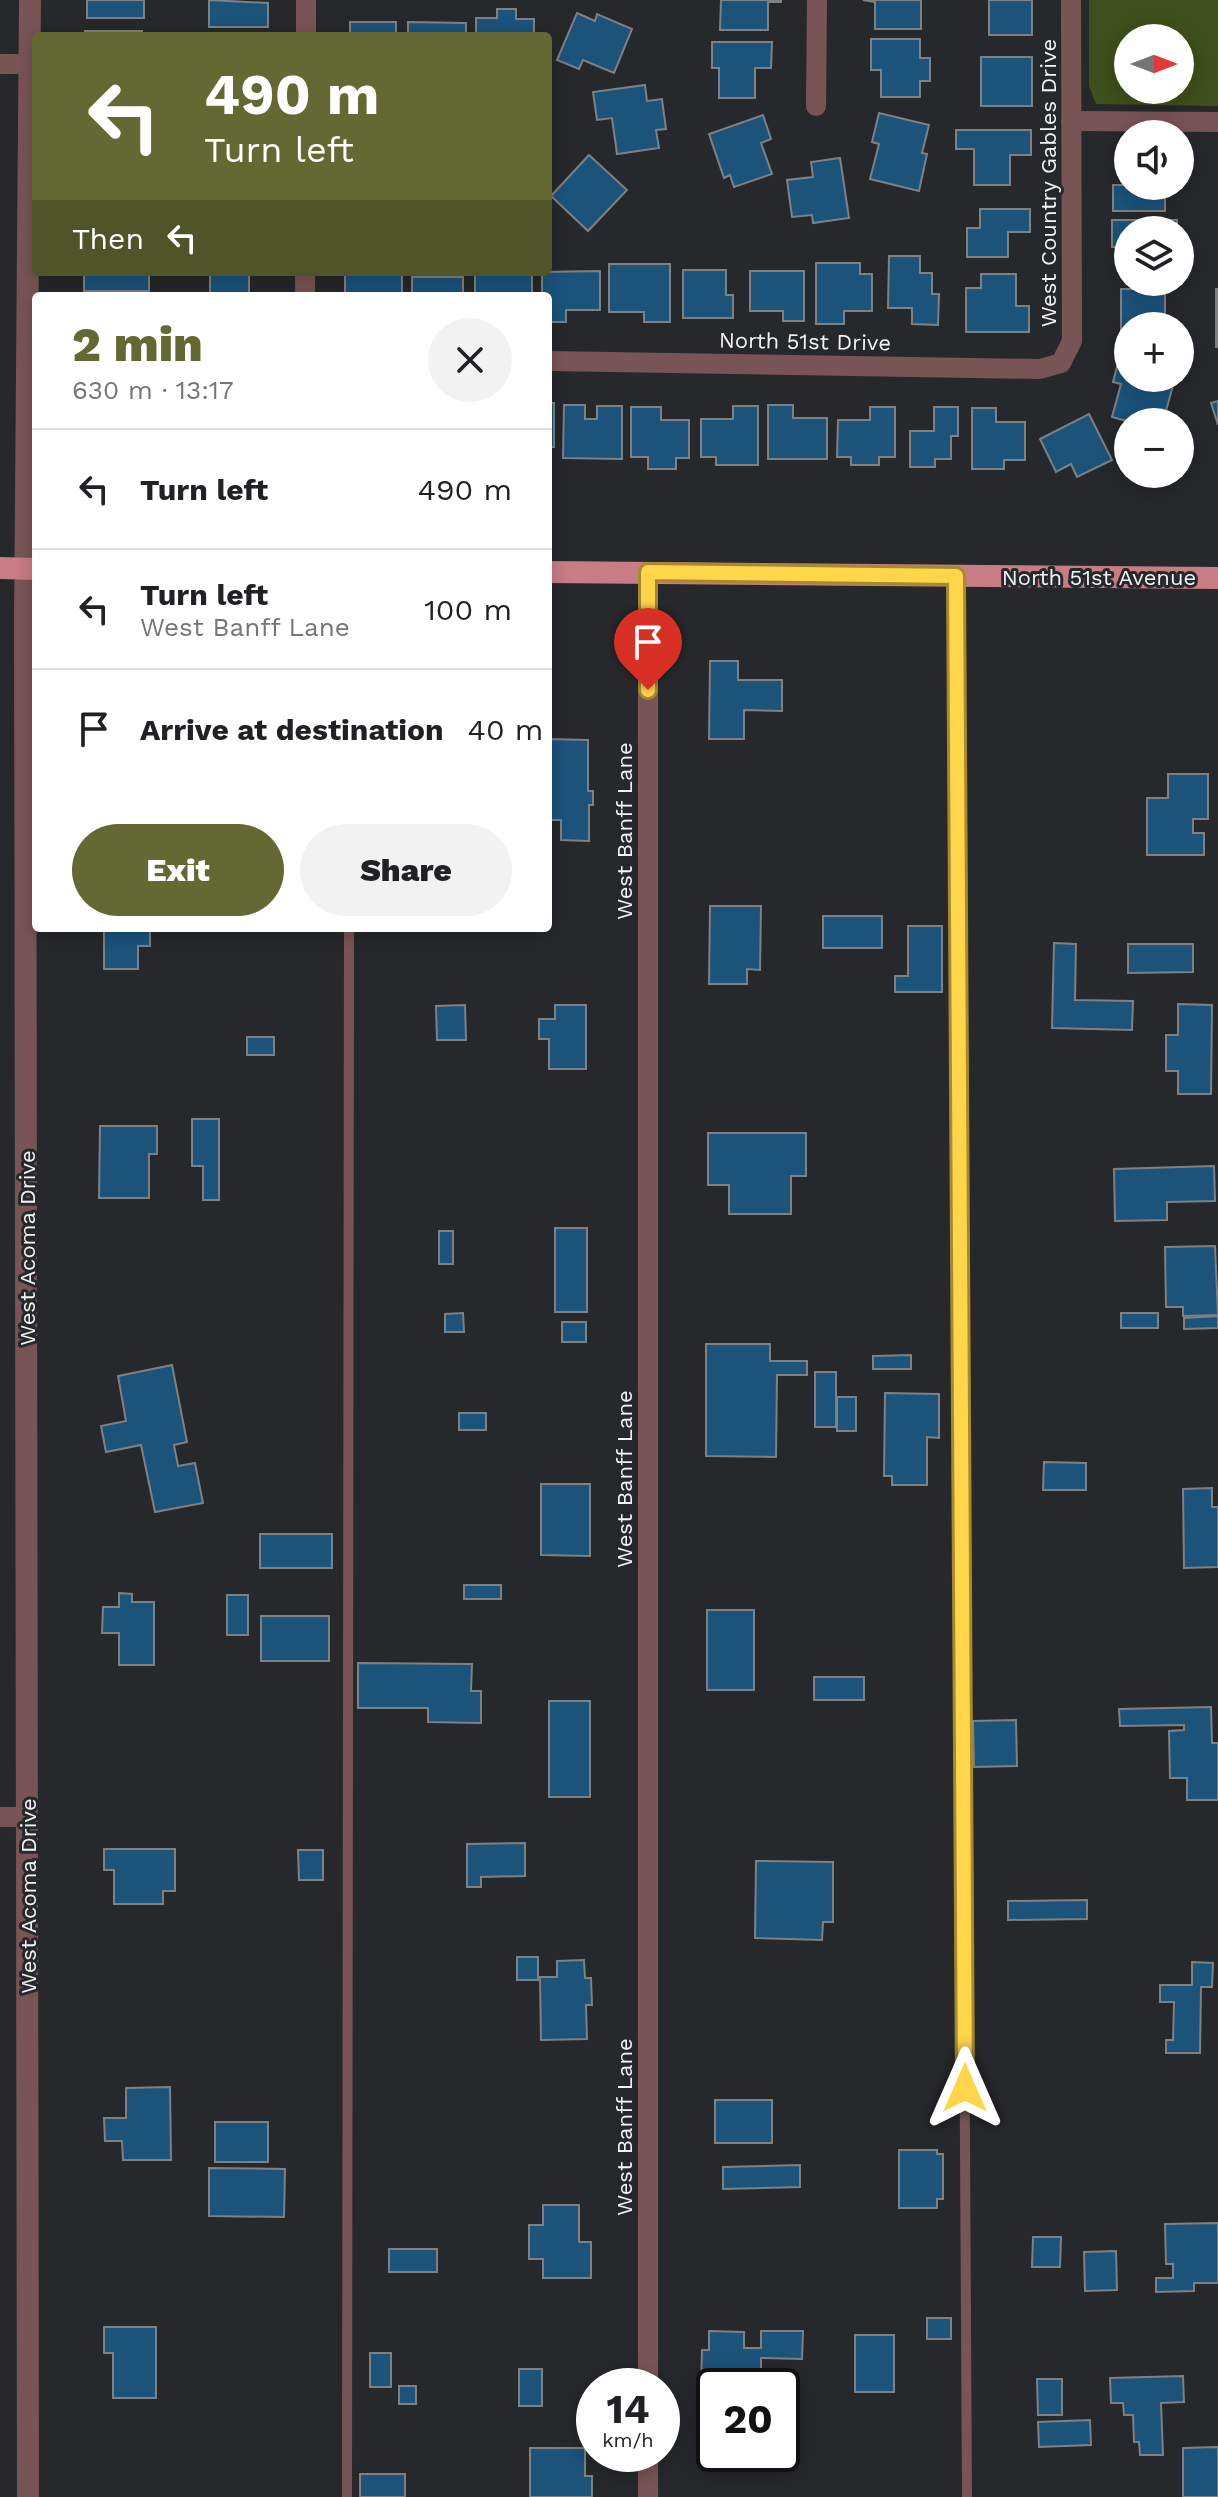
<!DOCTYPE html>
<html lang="en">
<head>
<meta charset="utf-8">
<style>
	body { margin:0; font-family:"Work Sans",sans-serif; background:#f2f2f2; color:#202124; height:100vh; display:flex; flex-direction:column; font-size:30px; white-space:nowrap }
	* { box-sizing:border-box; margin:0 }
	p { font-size:26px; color:#757577 }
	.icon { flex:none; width:44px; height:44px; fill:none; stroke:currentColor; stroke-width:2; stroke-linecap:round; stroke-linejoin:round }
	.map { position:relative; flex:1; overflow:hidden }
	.panel { position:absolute; left:32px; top:292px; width:520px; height:640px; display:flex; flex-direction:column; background:#fff; border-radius:8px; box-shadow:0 4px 20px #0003 }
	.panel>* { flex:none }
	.banner { position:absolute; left:32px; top:32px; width:520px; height:244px; border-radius:8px; box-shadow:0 4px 20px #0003; background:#646934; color:#fff; overflow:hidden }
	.needle { width:52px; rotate:90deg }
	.controls { position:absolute; left:1114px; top:24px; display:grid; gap:16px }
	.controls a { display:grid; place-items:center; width:80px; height:80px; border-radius:50%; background:#fff; box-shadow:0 4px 20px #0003; font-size:40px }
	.speed { position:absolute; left:576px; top:2368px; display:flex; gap:16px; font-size:40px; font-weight:700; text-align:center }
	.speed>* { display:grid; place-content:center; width:104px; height:104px; border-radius:50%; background:#fff; box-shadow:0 4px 20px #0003; line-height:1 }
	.speed small { font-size:20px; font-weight:400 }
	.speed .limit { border:4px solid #111; border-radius:12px; background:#fff; color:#111 }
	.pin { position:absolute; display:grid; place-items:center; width:68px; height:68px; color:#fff; margin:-82px -34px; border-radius:50% 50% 50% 0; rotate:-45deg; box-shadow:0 0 8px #0007 }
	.pin .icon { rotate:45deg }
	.me { position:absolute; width:88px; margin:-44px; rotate:0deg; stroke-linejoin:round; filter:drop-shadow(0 0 6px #0008) }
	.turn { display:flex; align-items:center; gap:28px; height:168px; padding:0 40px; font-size:36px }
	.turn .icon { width:104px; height:104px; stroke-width:2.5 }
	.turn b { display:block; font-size:56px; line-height:68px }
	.then { display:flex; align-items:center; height:76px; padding:0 40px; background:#0003; gap:16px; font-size:30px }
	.round { display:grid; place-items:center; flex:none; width:84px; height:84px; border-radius:42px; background:#f2f2f2 }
	.headline { display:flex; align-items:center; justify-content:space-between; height:136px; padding:0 40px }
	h1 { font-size:48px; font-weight:800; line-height:60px; color:#646934 }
	.cta { display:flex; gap:16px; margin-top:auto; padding:16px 40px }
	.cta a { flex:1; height:92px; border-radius:48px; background:#646934; color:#fff; font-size:32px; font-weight:800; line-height:92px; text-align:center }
	.cta a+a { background:#f2f2f2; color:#202124 }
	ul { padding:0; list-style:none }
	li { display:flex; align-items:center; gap:24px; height:120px; padding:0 40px; border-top:2px solid #e0e0e0 }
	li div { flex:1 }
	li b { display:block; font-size:30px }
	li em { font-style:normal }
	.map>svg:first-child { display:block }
</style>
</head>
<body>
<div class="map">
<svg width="1218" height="2497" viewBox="0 0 1218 2497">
	<rect width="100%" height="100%" fill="#26282b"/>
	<path fill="#3e501b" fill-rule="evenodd" d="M1089 0H1218V106L1096 104 1089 86ZM1128 38H1180V90H1128Z"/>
	<g fill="#1b537b" stroke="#7e8183" stroke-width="2">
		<rect x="87" y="0" width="57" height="18"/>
		<path d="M209 0 268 3V27H209Z"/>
		<path d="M721 0H781V2H768V30H720Z"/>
		<path d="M863 0H921V29H875V2Z"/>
		<rect x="989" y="0" width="43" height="35"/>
		<path d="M497 9H516V19H534V36H476V18H497Z"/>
		<path d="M577 13 595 21 597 14 632 29 614 73 583 60 579 69 557 60Z"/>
		<rect x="350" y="22" width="46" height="14"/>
		<path d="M408 22 466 23V36H408Z"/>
		<rect x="85" y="31" width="57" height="5"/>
		<path d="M871 39H920V58H930V81H920V97H881V70H871Z"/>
		<path d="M712 42H772L771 68H755V98H719V68H712Z"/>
		<rect x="981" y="57" width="51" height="49"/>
		<path d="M645 85 647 101 662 99 666 129 656 130 659 148 617 154 612 118 597 120 593 92Z"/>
		<path d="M879 113 929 125 922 153 927 154 919 191 870 179 879 144 872 142Z"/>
		<path d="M763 115 771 139 761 143 772 174 734 187 730 175 724 178 709 134Z"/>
		<path d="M956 130H1031V155H1010V185H974V149H956Z"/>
		<path d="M1125 154 1128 186H1165V211H1113V185H1125Z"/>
		<path d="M589 155 627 190 588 231 551 196Z"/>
		<path d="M840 158 849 218 813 223 812 215 792 217 787 180 813 177 811 162Z"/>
		<path d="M980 209H1030V232H1008V257H967V228H980Z"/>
		<path d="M1112 220H1177V230H1128V247H1112Z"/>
		<path d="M889 256H920V273H932V294H939L938 325 912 324V308H888Z"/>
		<path d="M816 263H860V274H872V311H844V324H816Z"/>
		<path d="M609 264H670V322H644V312H609Z"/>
		<path d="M683 270H726V295H733V318H683Z"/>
		<path d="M600 271V310H566V322H548V296H542V272Z"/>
		<path d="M750 271H804V321H783V311H750Z"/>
		<rect x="84" y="272" width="65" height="19"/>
		<rect x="210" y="272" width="39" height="22"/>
		<rect x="345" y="272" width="57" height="24"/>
		<rect x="475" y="272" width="57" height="24"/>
		<path d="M981 274H1016V306H1029V332H966V288H981Z"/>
		<rect x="412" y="277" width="51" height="19"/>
		<path d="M1121 289H1165V325L1128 326V346H1121Z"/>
		<rect x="1216" y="289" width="2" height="58"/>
		<path d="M1119 359 1128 361V378H1175L1163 422H1130L1112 417 1121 384 1113 382Z"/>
		<path d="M1218 401V425L1211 403Z"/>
		<rect x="548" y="403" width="6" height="44"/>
		<path d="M564 405H585V419H597V406H622V459L563 458Z"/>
		<path d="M768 405H793V418H827V459H768Z"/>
		<path d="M733 406H758V465H716V457H701V419H733Z"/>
		<path d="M631 407H661V420H689V458H676V469H648V457H631Z"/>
		<path d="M870 407H895V457H879V465H851V457H837L838 420H870Z"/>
		<path d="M934 407H958V436H951V459H935V467H910V431H934Z"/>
		<path d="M972 408H996V422H1025V460H1004V469H972Z"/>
		<path d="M1089 414 1112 460 1077 477 1071 464 1056 472 1040 439Z"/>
		<path d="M710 661H738V680H782V711L744 710V739H709Z"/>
		<path d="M548 739 588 740V791H593V805H589V841L561 840V820H549Z"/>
		<path d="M1168 774H1208V819H1193V833H1204V855H1147V798H1168Z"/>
		<path d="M710 906H761L760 970 747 969V984H709Z"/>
		<rect x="823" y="916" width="59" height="32"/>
		<path d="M908 926H942V992H895V976H908Z"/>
		<path d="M104 928H150V946H138V969H104Z"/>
		<path d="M1054 943 1076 944 1075 1000 1133 1001 1132 1030 1052 1028Z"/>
		<path d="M1128 944H1193V972L1128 973Z"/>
		<path d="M1178 1004 1212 1005 1211 1094H1178V1071H1166V1035H1178Z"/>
		<path d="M465 1005 466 1040H437L436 1006Z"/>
		<path d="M555 1005H586V1069H549V1039H539V1019H555Z"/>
		<rect x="247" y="1037" width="27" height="18"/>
		<path d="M192 1119H219V1200H203V1166H192Z"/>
		<path d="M100 1126H157V1154H149V1198H99Z"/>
		<path d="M708 1133H806V1176H791V1214H729V1185H708Z"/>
		<path d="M1214 1166 1215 1201 1167 1202V1220L1115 1221 1114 1169Z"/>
		<rect x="555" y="1228" width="32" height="84"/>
		<rect x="439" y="1231" width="14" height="33"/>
		<path d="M1215 1246 1218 1315 1183 1316V1307H1166L1165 1247Z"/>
		<path d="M463 1313 464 1332H445V1314Z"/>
		<rect x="1121" y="1313" width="37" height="15"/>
		<path d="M1218 1316V1328L1184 1329V1318Z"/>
		<rect x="562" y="1322" width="24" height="20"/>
		<path d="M706 1344H770V1361H807V1375H777L776 1457 706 1456Z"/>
		<path d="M911 1355V1369H873V1356Z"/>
		<path d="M172 1365 187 1442 174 1445 178 1466 195 1463 203 1503 155 1512 141 1445 106 1452 101 1426 126 1421 118 1376Z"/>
		<rect x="815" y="1372" width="21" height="55"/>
		<path d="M885 1393 939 1394V1438L927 1437V1485H892V1476H884Z"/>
		<rect x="837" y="1397" width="19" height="34"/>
		<rect x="459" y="1413" width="27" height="17"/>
		<path d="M1044 1462 1086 1463V1490H1043Z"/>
		<path d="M541 1484H590V1556L541 1555Z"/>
		<path d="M1212 1488V1507H1218V1567L1184 1568 1183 1489Z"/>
		<rect x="260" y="1534" width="72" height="34"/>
		<rect x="464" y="1585" width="37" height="14"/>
		<path d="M119 1593 132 1594V1602H154V1665H119V1633H102L103 1607H119Z"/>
		<rect x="227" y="1595" width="21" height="40"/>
		<rect x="707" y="1610" width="47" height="80"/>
		<rect x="261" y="1616" width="68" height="45"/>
		<path d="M358 1663 472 1664 471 1691H481V1723L428 1722V1708H358Z"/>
		<rect x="814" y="1677" width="50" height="23"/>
		<rect x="549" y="1701" width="41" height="96"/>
		<path d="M1211 1707 1212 1743H1218V1800H1187V1778H1170L1169 1731 1184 1730V1725L1120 1726 1119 1709Z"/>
		<path d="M1016 1720 1017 1766 974 1767 973 1721Z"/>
		<path d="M525 1843V1876L481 1877V1887H467V1844Z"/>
		<path d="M104 1849H175V1891H163V1904H114V1870H104Z"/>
		<path d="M298 1850H323V1880H299Z"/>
		<path d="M756 1861 833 1862V1922H823L822 1940 755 1938Z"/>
		<path d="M1087 1900V1919L1008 1920V1901Z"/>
		<rect x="517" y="1957" width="21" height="23"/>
		<path d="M584 1960 585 1978H591L592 2005H586L587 2039 541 2040 540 1977H557V1961Z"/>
		<path d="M1192 1962 1213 1963 1212 1987H1201L1200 2053H1166V2040H1173L1174 2002H1160V1985H1192Z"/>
		<path d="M170 2087 171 2160H123L122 2141H105L104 2118H126V2088Z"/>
		<rect x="715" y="2100" width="57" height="43"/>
		<rect x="215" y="2122" width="53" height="40"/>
		<path d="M899 2150H937V2154H943V2199H937V2208H899Z"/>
		<path d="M800 2165V2187L723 2189V2167Z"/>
		<path d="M209 2168 285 2169 284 2217 209 2216Z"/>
		<path d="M543 2205H579V2242H591V2278H543V2259H529V2225H543Z"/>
		<path d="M1218 2223V2283H1194V2291L1156 2292V2278H1173V2264H1166L1165 2224Z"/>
		<path d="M1033 2237H1061L1060 2267H1032Z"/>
		<rect x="389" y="2249" width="48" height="23"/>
		<path d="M1116 2251 1117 2290 1085 2291 1084 2252Z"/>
		<rect x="927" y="2318" width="24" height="21"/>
		<path d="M104 2327H156V2398H113V2353H104Z"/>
		<path d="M709 2331 744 2332V2348H761V2331H803L802 2359 761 2358V2381H744V2386H714V2400V2385H701L702 2350H709Z"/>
		<rect x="855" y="2335" width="39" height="57"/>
		<rect x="370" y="2353" width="21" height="34"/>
		<rect x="519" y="2369" width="23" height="37"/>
		<path d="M1183 2376 1184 2402 1161 2403 1163 2455H1140L1139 2442H1134L1133 2415H1124L1123 2403H1111L1110 2378Z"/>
		<path d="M1037 2379H1062V2415H1038Z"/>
		<rect x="399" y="2386" width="17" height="18"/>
		<path d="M1090 2420 1091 2445 1039 2447 1038 2422Z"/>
		<path d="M1218 2447V2497H1183V2448Z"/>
		<path d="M530 2448H585V2476H592V2497H530Z"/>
		<rect x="360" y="2474" width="45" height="23"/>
	</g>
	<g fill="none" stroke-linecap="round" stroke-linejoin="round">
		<g stroke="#795456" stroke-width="10">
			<path d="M956 576 967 2497"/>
			<path d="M347 2497 349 928"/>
		</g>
		<g stroke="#795456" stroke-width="20">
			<path d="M306 36V0"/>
			<path d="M0 64H31"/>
			<path d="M816 106 817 0"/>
			<path d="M1071 121 1218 122"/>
			<path d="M305 296V272"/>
			<path d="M548 361 1040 369 1061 363 1072 341 1071 0"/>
			<path d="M648 572V2386"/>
			<path d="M0 1817H28"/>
			<path d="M648 2454V2497"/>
		</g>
		<path stroke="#795456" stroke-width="22" d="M28 2497 25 618 30 0"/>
		<g stroke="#c87d84" stroke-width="22">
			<path d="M0 568 36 569"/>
			<path d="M548 572 1218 578"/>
		</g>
	</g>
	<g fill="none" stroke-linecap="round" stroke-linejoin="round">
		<g stroke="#a68a30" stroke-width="20">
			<path id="route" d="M648 690V572L956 576 965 2088"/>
		</g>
		<use href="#route" stroke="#ffd54a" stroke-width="14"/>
	</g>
	<g text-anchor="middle" stroke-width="6" stroke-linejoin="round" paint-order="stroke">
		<g font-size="22" fill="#f1f3f4" stroke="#26282b">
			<text transform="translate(1048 183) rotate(-90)" y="8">West Country Gables Drive</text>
			<text transform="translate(805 341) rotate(1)" y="8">North 51st Drive</text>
			<text x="1099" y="585">North 51st Avenue</text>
			<text transform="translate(624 831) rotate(-90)" y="8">West Banff Lane</text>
			<text transform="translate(27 1248) rotate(-90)" y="8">West Acoma Drive</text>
			<text transform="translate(624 1479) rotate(-90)" y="8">West Banff Lane</text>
			<text transform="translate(28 1896) rotate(-90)" y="8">West Acoma Drive</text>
			<text transform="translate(624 2127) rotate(-90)" y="8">West Banff Lane</text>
		</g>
	</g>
</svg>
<div class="controls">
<a><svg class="needle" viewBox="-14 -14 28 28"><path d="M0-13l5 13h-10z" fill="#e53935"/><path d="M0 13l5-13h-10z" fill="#757577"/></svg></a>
<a><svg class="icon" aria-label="sound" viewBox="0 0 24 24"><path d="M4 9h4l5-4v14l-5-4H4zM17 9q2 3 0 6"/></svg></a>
<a><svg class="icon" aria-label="layers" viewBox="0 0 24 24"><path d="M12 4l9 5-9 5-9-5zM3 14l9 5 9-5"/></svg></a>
<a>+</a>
<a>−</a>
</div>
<div class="speed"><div>14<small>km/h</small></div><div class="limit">20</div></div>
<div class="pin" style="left:648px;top:690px;background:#d93025"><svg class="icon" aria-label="arrive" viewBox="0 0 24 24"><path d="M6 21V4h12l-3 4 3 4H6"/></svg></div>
<svg class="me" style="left:965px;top:2088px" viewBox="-20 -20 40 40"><path d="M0-17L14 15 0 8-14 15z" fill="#ffd54a" stroke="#fff" stroke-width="4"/></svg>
<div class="banner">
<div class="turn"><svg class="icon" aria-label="left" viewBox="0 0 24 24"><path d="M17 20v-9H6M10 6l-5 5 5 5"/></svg><div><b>490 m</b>Turn left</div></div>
<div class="then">Then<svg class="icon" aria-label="left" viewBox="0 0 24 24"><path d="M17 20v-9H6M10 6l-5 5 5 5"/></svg></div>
</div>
<section class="panel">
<div class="headline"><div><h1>2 min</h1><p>630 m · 13:17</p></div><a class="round"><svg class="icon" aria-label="close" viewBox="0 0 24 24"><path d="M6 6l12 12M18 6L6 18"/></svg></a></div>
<ul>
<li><svg class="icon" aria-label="left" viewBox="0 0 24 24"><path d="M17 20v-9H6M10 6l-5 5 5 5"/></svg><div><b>Turn left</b></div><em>490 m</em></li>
<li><svg class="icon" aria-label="left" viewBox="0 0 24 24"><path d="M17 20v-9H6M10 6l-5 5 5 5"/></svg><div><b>Turn left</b><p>West Banff Lane</p></div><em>100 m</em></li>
<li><svg class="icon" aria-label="arrive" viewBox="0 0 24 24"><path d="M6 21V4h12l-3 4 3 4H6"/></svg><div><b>Arrive at destination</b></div><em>40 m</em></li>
</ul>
<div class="cta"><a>Exit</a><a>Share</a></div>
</section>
</div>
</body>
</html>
